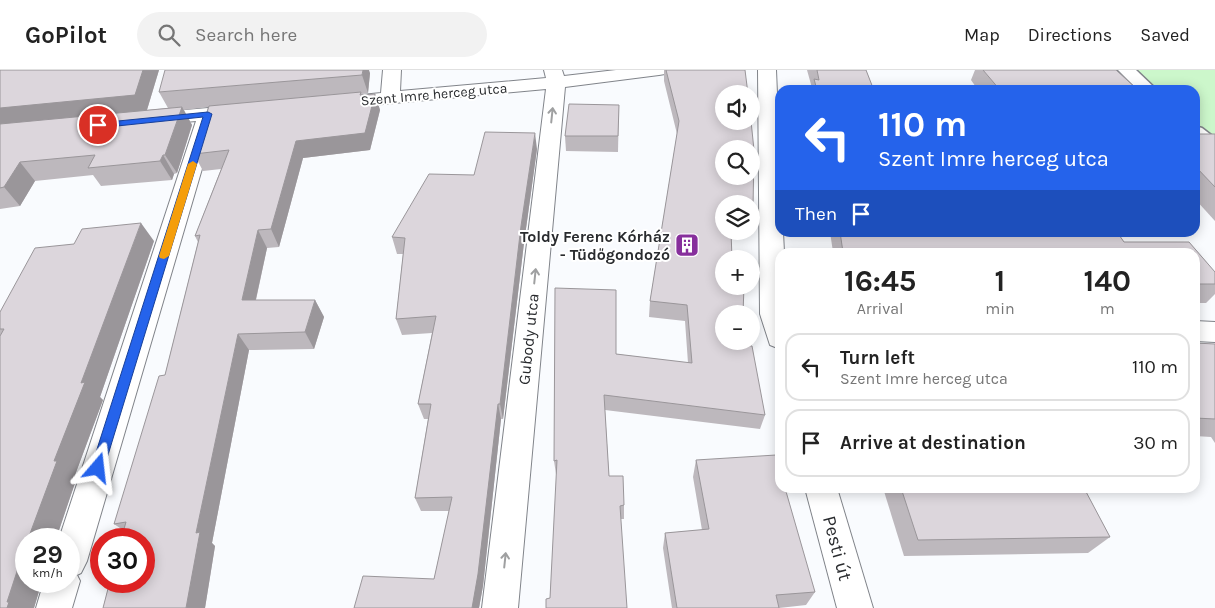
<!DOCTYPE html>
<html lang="en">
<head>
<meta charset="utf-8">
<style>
	body { margin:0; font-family:Karla,sans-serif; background:#f2f2f2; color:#222; height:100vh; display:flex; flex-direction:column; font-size:19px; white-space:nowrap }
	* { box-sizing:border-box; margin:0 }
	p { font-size:16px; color:#767676 }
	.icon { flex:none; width:28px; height:28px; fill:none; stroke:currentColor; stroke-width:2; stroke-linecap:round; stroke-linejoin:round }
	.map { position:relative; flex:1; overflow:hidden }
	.drawer { position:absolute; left:775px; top:178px; width:425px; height:245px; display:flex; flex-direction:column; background:#fff; border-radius:15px; box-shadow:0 2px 12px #0003 }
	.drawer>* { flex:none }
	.guide { position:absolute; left:775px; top:15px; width:425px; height:152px; border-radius:15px; box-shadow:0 2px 12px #0003; background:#2563eb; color:#fff; overflow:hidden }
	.buttons { position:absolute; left:715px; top:15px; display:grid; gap:10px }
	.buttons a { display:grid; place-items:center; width:45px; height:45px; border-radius:50%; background:#fff; box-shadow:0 2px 12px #0003; font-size:25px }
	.speed { position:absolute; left:15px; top:458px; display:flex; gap:10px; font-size:25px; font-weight:700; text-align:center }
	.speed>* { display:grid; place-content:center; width:65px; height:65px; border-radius:50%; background:#fff; box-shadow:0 2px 12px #0003; line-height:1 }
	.speed small { font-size:12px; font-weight:400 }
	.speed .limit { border:8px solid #d22; background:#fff; color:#111 }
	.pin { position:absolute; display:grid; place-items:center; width:42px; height:42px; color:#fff; margin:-21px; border:2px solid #fff; border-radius:50%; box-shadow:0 1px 5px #0007 }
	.me { position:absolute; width:55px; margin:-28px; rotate:17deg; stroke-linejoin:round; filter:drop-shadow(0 0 4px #0008) }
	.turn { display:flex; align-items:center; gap:18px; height:105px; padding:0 20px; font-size:22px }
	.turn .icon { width:65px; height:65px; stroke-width:2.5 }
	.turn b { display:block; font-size:35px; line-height:42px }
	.then { display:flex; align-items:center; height:48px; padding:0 20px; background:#0003; gap:10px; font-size:19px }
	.eta { display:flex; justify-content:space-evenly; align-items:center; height:85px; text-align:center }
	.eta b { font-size:30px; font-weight:700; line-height:35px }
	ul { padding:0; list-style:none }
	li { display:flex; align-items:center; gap:15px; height:68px; margin:0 10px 8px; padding:0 10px; border:2px solid #e0e0e0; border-radius:15px }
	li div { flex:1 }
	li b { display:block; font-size:19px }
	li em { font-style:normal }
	header { display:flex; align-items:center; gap:30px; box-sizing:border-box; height:70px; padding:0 25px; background:#fff; border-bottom:1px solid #e0e0e0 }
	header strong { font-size:24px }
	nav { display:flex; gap:28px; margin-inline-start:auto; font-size:18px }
	.search { width:350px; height:45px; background:#f2f2f2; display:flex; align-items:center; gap:12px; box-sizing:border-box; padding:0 18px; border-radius:28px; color:#767676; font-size:19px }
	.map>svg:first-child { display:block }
</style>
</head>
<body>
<header>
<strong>GoPilot</strong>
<div class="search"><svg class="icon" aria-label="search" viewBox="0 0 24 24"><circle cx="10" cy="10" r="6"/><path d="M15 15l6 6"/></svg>Search here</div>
<nav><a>Map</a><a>Directions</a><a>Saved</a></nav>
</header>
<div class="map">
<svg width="1215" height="538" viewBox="0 0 1215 538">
	<rect width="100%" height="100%" fill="#f9fbfe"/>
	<path fill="#ccf7cb" d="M1126 0H1215V74L1195 62V20H1148Z"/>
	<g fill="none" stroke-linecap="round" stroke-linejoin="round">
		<g stroke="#81848a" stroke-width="3">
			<g id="pedestrian">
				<path d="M1118 0H1136L1157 20H1138Z"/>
				<path d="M1195 56 1202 58 1215 68V80L1202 79 1195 72Z"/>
			</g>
		</g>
		<g stroke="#81848a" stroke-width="2">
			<g id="minor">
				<path d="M383 0H401L400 21 546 8 544 0H562L564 6 616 0H668L665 4 659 5 565 17 518 538H482L546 19 340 38 333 36 330 32 333 28 381 23Z"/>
				<path d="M758 0H776L780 94V162H783L784 182H780V279L770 275 760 244Z"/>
				<path d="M242 35 249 37 252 41 249 45 215 49 216 51 87 491 81 503 77 505 80 511 72 538H36L44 511H69V469H59L196 51 151 55 144 53 141 49 144 45 151 43Z"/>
				<path d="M1195 251 1215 252V272L1195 271Z"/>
				<path d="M805 418H837L873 538H837Z"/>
			</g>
		</g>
		<use href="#pedestrian" fill="#fff" fill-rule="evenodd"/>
		<use href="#minor" fill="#fff" fill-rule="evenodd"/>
	</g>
	<g fill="#bdb8bd">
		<path d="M0 0H159L147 40 168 38 159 22 370 3 368 23 362 24V25L375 24 380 40 370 80 303 88 279 177 267 178 256 230H315L324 247 314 279 249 280 212 473 215 476 205 538H103L123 460 114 454 165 305 198 172 195 166 221 99 203 101 194 84 208 37 184 40 192 55 177 103 174 104 172 110 101 116 93 105 35 111 20 136 0 139Z"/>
		<path d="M664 0H745L753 138 751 145V134H724V189L742 275 765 345 760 359 605 340 609 406 624 435V449H621L550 528 557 404H556L554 391 616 284 688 293 685 251 649 247 650 231 677 64 664 11Z"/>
		<path d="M807 0H866L873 18 892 20H812V18Z"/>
		<path d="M975 0H983L1138 20H978L971 10Z"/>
		<path d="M619 35 618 82 566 81 565 66Z"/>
		<path d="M1195 64H1215V151L1195 129Z"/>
		<path d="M537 79 524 173 503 349H501L483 516 479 538H354L434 509 449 441H421L415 428 428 349H424L418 334 432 263 402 265 396 249 403 184H397L392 167 474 105Z"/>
		<path d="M830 162H1117L1124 172H1189L1215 202V224L1206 233H1195V182H833Z"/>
		<path d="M154 171 100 327 103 330 75 405 77 407 56 469H26L42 511 34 538H0V242Z"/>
		<path d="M1195 273 1215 274V373L1211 367 1195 366Z"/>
		<path d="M696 390 815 522 806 535 779 538H672L663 478 665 463 702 460 693 407Z"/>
		<path d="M883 418H1084L1110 467 1088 483 904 486Z"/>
	</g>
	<g fill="#9a969a">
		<path d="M143 0H159L146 43 0 58V38Z"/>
		<path d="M363 0H369L370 3 368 23 362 5Z"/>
		<path d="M375 24 380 40 370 80 303 88 279 177 271 159 296 71Z"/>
		<path d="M182 37 192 55 177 103 165 85Z"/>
		<path d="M535 63 537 79 524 173 503 349 500 334 521 156Z"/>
		<path d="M163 85 174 104 172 110 160 91Z"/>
		<path d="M20 92 35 111 20 136 4 117Z"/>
		<path d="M141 153 154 171 100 327 103 330 75 405 77 407 56 469H28L54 391 81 313Z"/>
		<path d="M258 160 267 178 252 247 242 230Z"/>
		<path d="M315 230 324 247 314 279 305 262Z"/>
		<path d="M238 264 249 280 212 473 215 476 205 538H186L196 463Z"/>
		<path d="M498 334 501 349 483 516 479 538H472Z"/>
		<path d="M26 474V511H42L34 538H7V532Z"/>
	</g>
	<g fill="#dcd6dc" stroke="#9a969a" fill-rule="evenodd">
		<path d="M0 0H143L135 25 0 38Z"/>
		<path d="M165 0H363L362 5 159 22Z"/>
		<path d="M666 0H745L748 24H724V51H751L754 80 753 138H751V134H724V161H731L732 189H724V216H744L743 244H724V271H742V275L752 276 765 345 604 325 609 406H623L624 435 620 436 627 538H546V529L550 528 557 390 554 391 555 218 616 220V284L692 293 687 235 650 231 679 51ZM724 79H751V106H724Z"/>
		<path d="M817 0H866L873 18 892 19V20H817L814 9 819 10Z"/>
		<path d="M983 0H1116L1138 20H1000Z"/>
		<path d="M361 22 360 25 375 24 365 63 296 71 271 159 258 160 242 230H315L305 262 238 264 196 463 200 462 186 538H103L110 511H144V469H121L126 452 114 454 159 306 165 305 200 165 195 166 229 80 194 84 209 36Z"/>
		<path d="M569 34 619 35 618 66H565Z"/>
		<path d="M182 37 165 85H163L160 91 88 98 95 85 20 92 4 117 0 118V54Z"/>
		<path d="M485 62 535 63 521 156 500 334H498L478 504 472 538H354L363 506 434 509 452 427 415 428 431 334H418L436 246 396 249 405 168 392 167 429 104 474 105Z"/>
		<path d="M1195 64H1215V117L1195 96Z"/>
		<path d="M141 153 81 313 85 312 54 391H57L28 469H26V474L7 532H9L7 538H0V266L4 259H0V242L35 178 74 174 82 159Z"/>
		<path d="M840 162H1117L1124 172H1189L1215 202V214H1195V182H843Z"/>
		<path d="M1195 273 1215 274V349L1195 348Z"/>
		<path d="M776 385 780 398V418H785L815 522 776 525 779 538H677L665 463 709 459 696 390Z"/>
		<path d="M901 418H1084L1110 467 918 470Z"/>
	</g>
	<defs><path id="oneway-shaft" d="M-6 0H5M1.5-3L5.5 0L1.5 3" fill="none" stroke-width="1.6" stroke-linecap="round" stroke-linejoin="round" transform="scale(1.25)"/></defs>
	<g stroke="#9fa0a1">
		<use href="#oneway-shaft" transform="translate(552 45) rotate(-84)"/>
		<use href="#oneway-shaft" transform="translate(535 206) rotate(-84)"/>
		<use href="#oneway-shaft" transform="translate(505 490) rotate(-84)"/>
	</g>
	<path fill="#2563eb" stroke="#184099" d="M208 42 212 44 104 398 102 402 98 404 93 402 91 398 203 47 98 58 93 55 98 53Z"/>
	<path fill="#f59e0b" d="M193 91 197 94 169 186 164 189 160 188 159 186 188 94Z"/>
	<defs>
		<g id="building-square" transform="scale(1.25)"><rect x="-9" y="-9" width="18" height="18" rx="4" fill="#872f9c" stroke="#fff"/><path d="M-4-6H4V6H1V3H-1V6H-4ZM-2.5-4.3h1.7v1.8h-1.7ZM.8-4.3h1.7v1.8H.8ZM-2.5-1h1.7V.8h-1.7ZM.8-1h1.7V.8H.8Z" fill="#fff"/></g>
	</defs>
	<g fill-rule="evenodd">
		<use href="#building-square" x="687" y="175"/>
	</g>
	<g text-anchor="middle" stroke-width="4" stroke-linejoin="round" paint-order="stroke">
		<g font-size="14" fill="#292b2e" stroke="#fff">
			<text transform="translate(434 24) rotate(-5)" y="5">Szent Imre herceg utca</text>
		</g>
		<g font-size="16" font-weight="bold" fill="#292b2e" stroke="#fff" text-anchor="end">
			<text x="670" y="172">Toldy Ferenc Kórház<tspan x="670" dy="18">- Tüdőgondozó</tspan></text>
		</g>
		<g font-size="16" fill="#292b2e" stroke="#fff">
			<text transform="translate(528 269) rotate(-84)" y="6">Gubody utca</text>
		</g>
		<g font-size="19" fill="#292b2e" stroke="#fff">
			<text transform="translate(838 478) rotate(75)" y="7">Pesti út</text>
		</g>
	</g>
</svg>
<div class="buttons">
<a><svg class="icon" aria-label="sound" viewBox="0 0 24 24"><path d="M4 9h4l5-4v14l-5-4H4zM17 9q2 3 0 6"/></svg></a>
<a><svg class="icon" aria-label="search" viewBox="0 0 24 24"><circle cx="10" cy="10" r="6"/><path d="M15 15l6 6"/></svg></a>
<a><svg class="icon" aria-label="layers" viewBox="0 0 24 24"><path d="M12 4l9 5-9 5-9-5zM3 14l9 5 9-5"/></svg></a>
<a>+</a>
<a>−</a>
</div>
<div class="speed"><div>29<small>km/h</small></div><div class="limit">30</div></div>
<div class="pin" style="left:98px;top:55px;background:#d93025"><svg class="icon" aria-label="arrive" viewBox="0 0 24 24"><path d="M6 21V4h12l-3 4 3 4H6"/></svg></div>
<svg class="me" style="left:98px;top:398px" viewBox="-20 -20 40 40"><path d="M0-17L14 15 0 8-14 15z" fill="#2563eb" stroke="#fff" stroke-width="4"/></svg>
<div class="guide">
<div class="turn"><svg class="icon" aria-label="left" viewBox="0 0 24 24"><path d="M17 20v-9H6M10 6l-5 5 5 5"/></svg><div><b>110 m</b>Szent Imre herceg utca</div></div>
<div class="then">Then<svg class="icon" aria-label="arrive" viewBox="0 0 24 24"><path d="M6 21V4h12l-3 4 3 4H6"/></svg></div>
</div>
<section class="drawer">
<div class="eta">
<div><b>16:45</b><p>Arrival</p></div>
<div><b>1</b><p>min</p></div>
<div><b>140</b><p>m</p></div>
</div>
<ul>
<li><svg class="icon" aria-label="left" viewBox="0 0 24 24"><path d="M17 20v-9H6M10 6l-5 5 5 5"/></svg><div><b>Turn left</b><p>Szent Imre herceg utca</p></div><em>110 m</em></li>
<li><svg class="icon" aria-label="arrive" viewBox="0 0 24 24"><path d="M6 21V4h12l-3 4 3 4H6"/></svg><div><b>Arrive at destination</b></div><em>30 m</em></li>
</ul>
</section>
</div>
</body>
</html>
